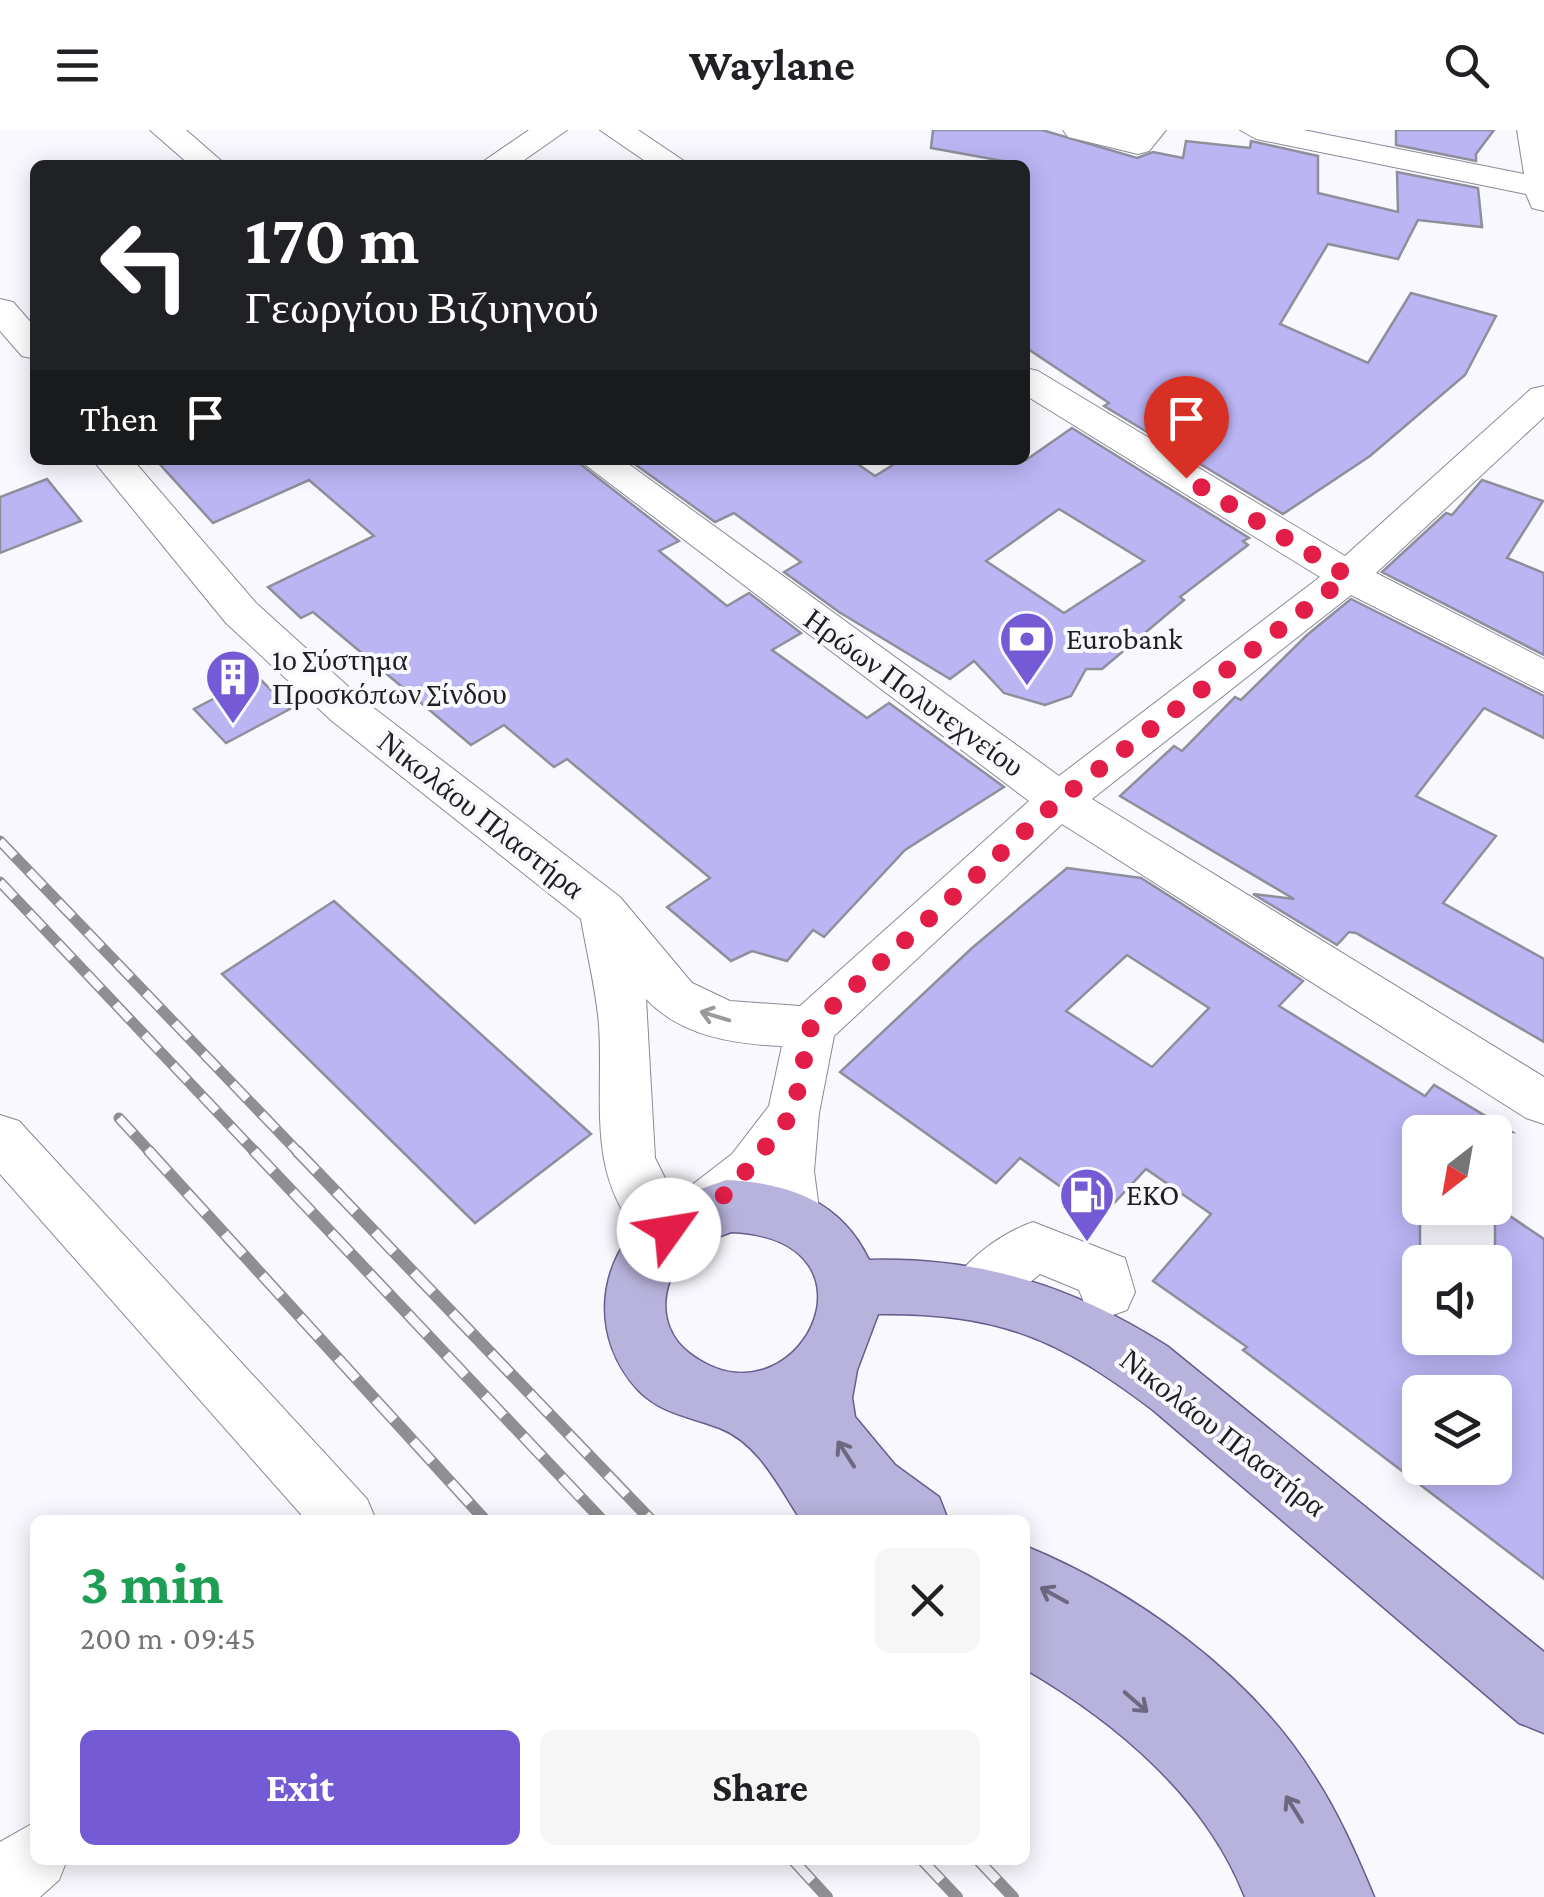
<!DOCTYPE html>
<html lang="en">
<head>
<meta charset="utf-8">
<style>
	body { margin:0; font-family:"Crimson Pro",serif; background:#f6f6f6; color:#202124; height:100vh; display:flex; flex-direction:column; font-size:38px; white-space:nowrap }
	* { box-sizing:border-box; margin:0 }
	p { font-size:32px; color:#757577 }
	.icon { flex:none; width:55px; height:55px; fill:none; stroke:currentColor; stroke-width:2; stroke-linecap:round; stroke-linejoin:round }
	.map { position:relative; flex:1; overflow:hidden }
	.side { position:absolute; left:30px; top:1385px; width:1000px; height:350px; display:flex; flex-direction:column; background:#fff; border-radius:15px; box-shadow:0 5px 25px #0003 }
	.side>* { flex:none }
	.guide { position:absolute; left:30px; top:30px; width:1000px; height:305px; border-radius:15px; box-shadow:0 5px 25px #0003; background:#202124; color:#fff; overflow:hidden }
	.needle { width:65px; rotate:211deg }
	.fabs { position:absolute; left:1402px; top:985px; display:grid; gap:20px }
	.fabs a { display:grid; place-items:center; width:110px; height:110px; border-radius:15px; background:#fff; box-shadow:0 5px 25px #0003; font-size:50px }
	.pin { position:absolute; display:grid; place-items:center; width:85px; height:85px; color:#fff; margin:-102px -42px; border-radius:50% 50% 50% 0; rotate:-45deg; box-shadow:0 0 10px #0007 }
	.pin .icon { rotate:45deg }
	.me { position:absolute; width:110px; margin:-55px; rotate:58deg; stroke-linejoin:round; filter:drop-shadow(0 0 8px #0008) }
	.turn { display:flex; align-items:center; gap:35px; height:210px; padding:0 50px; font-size:45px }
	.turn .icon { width:130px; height:130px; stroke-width:2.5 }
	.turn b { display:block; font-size:70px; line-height:85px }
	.then { display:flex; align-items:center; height:95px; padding:0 50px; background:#0003; gap:20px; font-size:38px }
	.round { display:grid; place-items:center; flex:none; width:105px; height:105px; border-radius:15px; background:#f6f6f6 }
	.overview { display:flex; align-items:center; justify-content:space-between; height:170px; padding:0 50px }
	h1 { font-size:60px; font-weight:700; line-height:75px; color:#1e9e55 }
	.cta { display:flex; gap:20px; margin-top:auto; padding:20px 50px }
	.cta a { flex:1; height:115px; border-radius:15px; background:#745bd5; color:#fff; font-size:40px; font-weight:700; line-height:115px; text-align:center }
	.cta a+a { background:#f6f6f6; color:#202124 }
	header { display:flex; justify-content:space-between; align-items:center; height:130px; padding:0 50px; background:#fff; font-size:45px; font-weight:700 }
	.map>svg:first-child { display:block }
</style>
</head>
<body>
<header><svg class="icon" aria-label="menu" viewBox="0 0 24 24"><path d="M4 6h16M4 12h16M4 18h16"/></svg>Waylane<svg class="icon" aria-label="search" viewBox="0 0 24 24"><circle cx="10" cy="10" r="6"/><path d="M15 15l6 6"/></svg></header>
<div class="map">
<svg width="1544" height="1767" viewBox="0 0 1544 1767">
	<rect width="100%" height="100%" fill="#f8f8fe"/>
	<g fill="#bbb5f4" stroke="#8f8e9b" stroke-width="2.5" fill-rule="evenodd">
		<path d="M933 0H1042L1137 28 1153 22 1183 28 1186 11 1250 18 1251 11 1318 26V63L1398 82 1397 42 1478 58 1482 97 1418 90 1398 129 1328 114 1280 194 1368 233 1411 163 1496 186 1465 245 1370 326 1283 384 1104 276 1109 273 1025 217V35L931 18Z"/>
		<path d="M1396 0H1494L1476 24V31L1396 15Z"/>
		<path d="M1072 298 1249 408 1243 411 1248 415 1180 467 1184 470 1102 539H1086L1071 566 1045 575 1004 563 974 531 950 549 839 482 784 442 801 432 734 383 715 392 629 330H852L875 346 901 330H1026ZM1059 379 1144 431 1064 483 986 431Z"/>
		<path d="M156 330H575L679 411 659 421 727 476 749 463 801 503 772 520 867 588 889 573 1004 657 905 720 824 807 813 800 787 831 752 821 731 831 667 777 710 748 567 629 554 637 504 595 471 615 313 482 301 488 268 457 374 406 309 350 213 393Z"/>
		<path d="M47 349 81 391 0 423V367Z"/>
		<path d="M1482 350 1543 371 1507 428 1544 443V525L1382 442 1446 383 1452 385Z"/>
		<path d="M1351 469 1544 566V608L1484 578 1416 666 1496 706 1443 773 1544 829V912L1356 803 1349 802 1337 815 1253 764 1294 769 1120 666 1174 616 1182 621 1235 567 1241 570 1307 505Z"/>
		<path d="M257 546 290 579 226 613 194 579Z"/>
		<path d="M1067 738 1141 748 1303 851 1279 876 1425 966 1434 955 1512 1002H1420V1208H1495V1076L1544 1109V1449L1243 1220 1247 1217 1153 1151 1211 1084 1146 1039 1102 1086 1020 1028 996 1053 840 942 972 818ZM1127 825 1209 878 1152 937 1066 881ZM1420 1262H1495V1338H1420Z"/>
		<path d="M334 771 591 1004 475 1093 222 844Z"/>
	</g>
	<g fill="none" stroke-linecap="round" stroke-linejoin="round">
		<g stroke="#8a8996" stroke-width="2">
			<g id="minor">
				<path d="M150 0H186L226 35H190Z"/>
				<path d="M529 0H567L517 35H478Z"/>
				<path d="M600 0H638L690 35H651Z"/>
				<path d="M1063 0H1166L1149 21 1138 24 1068 7Z"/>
				<path d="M1240 0H1303L1524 44 1517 0H1544V81L1532 78 1526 64 1256 9Z"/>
				<path d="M0 169 13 172 35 197V229L22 226 0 201Z"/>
				<path d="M1025 238 1038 241 1345 426 1531 259 1544 256V287L1376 443 1544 529V562L1351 465 1092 669 1544 947V994L1526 988 1062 694 834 906 819 983 814 1041 820 1087 812 1104 793 1110 774 1104 763 1062 712 1102 692 1108 688 1117C664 1125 653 1121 637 1101 586 1041 604 966 599 895 596 859 587 824 581 789L332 591 226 493 93 330H133L256 473 362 569 620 767 692 853 730 871 800 876 1029 671 579 330H623L1059 646 1320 447 1025 265ZM646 869C681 906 733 914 782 916L769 976 732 1024 675 1068 655 1028Z"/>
				<path d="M0 985 19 991 367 1369 376 1390H306L0 1044Z"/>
				<path d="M1033 1092 1125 1128 1135 1162 1127 1180 1107 1187 1087 1180 1079 1160 1040 1144 996 1180 976 1187 956 1180 948 1162C962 1131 1001 1103 1033 1092Z"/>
				<path d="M35 1692V1730H67L59 1750 40 1767H0V1712Z"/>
			</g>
		</g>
		<g stroke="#645e8c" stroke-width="3">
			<g id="major">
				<path d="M726 1050C789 1053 841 1071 869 1130 980 1127 1073 1156 1167 1216L1544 1522V1603L1519 1593 1153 1280C1058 1208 999 1183 878 1184L857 1240 852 1268 855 1287 895 1335 939 1367 948 1390H801C780 1358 759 1314 722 1299 693 1287 663 1285 639 1261 589 1208 596 1131 649 1085 668 1068 702 1059 726 1050ZM731 1102C896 1109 795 1305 689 1223 653 1196 660 1142 696 1118 706 1111 719 1107 731 1102Z"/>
				<path d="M1025 1416C1133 1460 1249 1543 1312 1643 1338 1682 1356 1724 1374 1767H1245C1206 1667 1116 1592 1025 1539Z"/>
			</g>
		</g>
		<use href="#minor" fill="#fff" fill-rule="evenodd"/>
		<use href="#major" fill="#b8b3dc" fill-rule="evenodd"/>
		<g stroke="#8e8e93" stroke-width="11">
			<g id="rail-far1">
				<path d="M0 711 299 1023"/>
				<path d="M0 752 256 1023"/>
				<path d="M119 988 151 1023"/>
			</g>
		</g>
		<g stroke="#8e8e93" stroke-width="12">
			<g id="rail">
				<path d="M149 1021 485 1390"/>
				<path d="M254 1021 602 1390"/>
				<path d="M297 1021 651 1390"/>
				<path d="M793 1730 827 1767"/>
				<path d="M922 1730 957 1767"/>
				<path d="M978 1730 1013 1767"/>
			</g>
		</g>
		<use href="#rail-far1" stroke="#f8f8fe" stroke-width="8" stroke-dasharray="21" stroke-linecap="butt"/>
		<use href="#rail" stroke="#f8f8fe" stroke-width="9" stroke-dasharray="28" stroke-linecap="butt"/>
	</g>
	<defs><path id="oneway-shaft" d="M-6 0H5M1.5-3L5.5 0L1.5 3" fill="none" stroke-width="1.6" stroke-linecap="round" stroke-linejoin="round" transform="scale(2.5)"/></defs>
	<use stroke="#9a9a9c" href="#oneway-shaft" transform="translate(715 886) rotate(-163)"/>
	<g stroke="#6c6880">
		<use href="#oneway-shaft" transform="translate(846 1324) rotate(-123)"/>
		<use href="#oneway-shaft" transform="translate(1054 1465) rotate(-151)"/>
		<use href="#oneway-shaft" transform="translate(1136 1572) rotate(41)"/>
		<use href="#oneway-shaft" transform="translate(1294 1679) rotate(-122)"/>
	</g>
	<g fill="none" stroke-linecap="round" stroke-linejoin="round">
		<path stroke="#e11d48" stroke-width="18" stroke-dasharray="0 32.4" d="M669 1100 729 1062 793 983 811 896 1059 670 1348 446 1186 348"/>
	</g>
	<defs>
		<g id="bank-pin" transform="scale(2.875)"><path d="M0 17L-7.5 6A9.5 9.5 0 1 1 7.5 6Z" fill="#745bd5" stroke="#f8f8fe"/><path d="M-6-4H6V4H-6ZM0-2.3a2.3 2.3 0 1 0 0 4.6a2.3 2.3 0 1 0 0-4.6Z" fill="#fff"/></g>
		<g id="building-pin" transform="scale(2.875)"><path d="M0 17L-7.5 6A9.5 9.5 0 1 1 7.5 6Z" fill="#745bd5" stroke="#f8f8fe"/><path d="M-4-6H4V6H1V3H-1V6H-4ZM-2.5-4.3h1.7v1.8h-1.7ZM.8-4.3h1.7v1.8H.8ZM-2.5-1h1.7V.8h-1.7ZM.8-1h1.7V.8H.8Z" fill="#fff"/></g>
		<g id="fuel-pin" transform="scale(2.875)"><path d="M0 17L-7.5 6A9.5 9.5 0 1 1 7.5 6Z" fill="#745bd5" stroke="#f8f8fe"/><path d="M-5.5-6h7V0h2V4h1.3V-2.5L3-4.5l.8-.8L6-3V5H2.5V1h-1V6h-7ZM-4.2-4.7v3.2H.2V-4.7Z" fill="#fff"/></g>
	</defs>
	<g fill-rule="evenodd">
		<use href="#bank-pin" x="1027" y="509"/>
		<use href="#building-pin" x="233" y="547"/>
		<use href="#fuel-pin" x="1087" y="1065"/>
	</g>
	<g text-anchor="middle" stroke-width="8" stroke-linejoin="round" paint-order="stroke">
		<g font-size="30" fill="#1f1e23" stroke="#f8f8fe" text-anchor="start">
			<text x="1066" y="519">Eurobank</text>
			<text x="272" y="540">1ο Σύστημα<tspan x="272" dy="34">Προσκόπων Σίνδου</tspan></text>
			<text x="1126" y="1075">EKO</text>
		</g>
		<g font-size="30" fill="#1f1e23" stroke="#f8f8fe">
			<text transform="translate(914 563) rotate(36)" y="10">Ηρώων Πολυτεχνείου</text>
			<text transform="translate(481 685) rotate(38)" y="10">Νικολάου Πλαστήρα</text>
			<text transform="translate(1223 1303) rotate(38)" y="10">Νικολάου Πλαστήρα</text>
		</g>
	</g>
</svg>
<div class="fabs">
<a><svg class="needle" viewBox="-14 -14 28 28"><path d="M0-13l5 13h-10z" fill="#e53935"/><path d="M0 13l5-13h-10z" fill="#757577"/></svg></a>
<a><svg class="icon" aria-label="sound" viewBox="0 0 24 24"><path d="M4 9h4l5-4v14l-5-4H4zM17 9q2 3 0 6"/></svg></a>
<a><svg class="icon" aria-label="layers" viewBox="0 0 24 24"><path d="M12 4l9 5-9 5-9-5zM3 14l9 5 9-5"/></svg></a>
</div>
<div class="pin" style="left:1186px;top:348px;background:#d93025"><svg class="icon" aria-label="arrive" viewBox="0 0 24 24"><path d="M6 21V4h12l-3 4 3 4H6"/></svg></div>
<svg class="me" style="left:669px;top:1100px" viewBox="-20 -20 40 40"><circle r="19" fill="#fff"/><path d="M0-13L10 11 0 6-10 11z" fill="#e11d48"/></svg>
<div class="guide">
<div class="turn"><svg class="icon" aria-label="left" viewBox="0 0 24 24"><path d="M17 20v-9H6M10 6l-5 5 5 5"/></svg><div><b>170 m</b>Γεωργίου Βιζυηνού</div></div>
<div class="then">Then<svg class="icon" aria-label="arrive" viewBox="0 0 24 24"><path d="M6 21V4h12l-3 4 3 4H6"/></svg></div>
</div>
<section class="side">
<div class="overview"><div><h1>3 min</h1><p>200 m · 09:45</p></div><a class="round"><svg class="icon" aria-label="close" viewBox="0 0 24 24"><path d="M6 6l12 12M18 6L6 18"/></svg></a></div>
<div class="cta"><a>Exit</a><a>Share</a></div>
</section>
</div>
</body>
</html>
